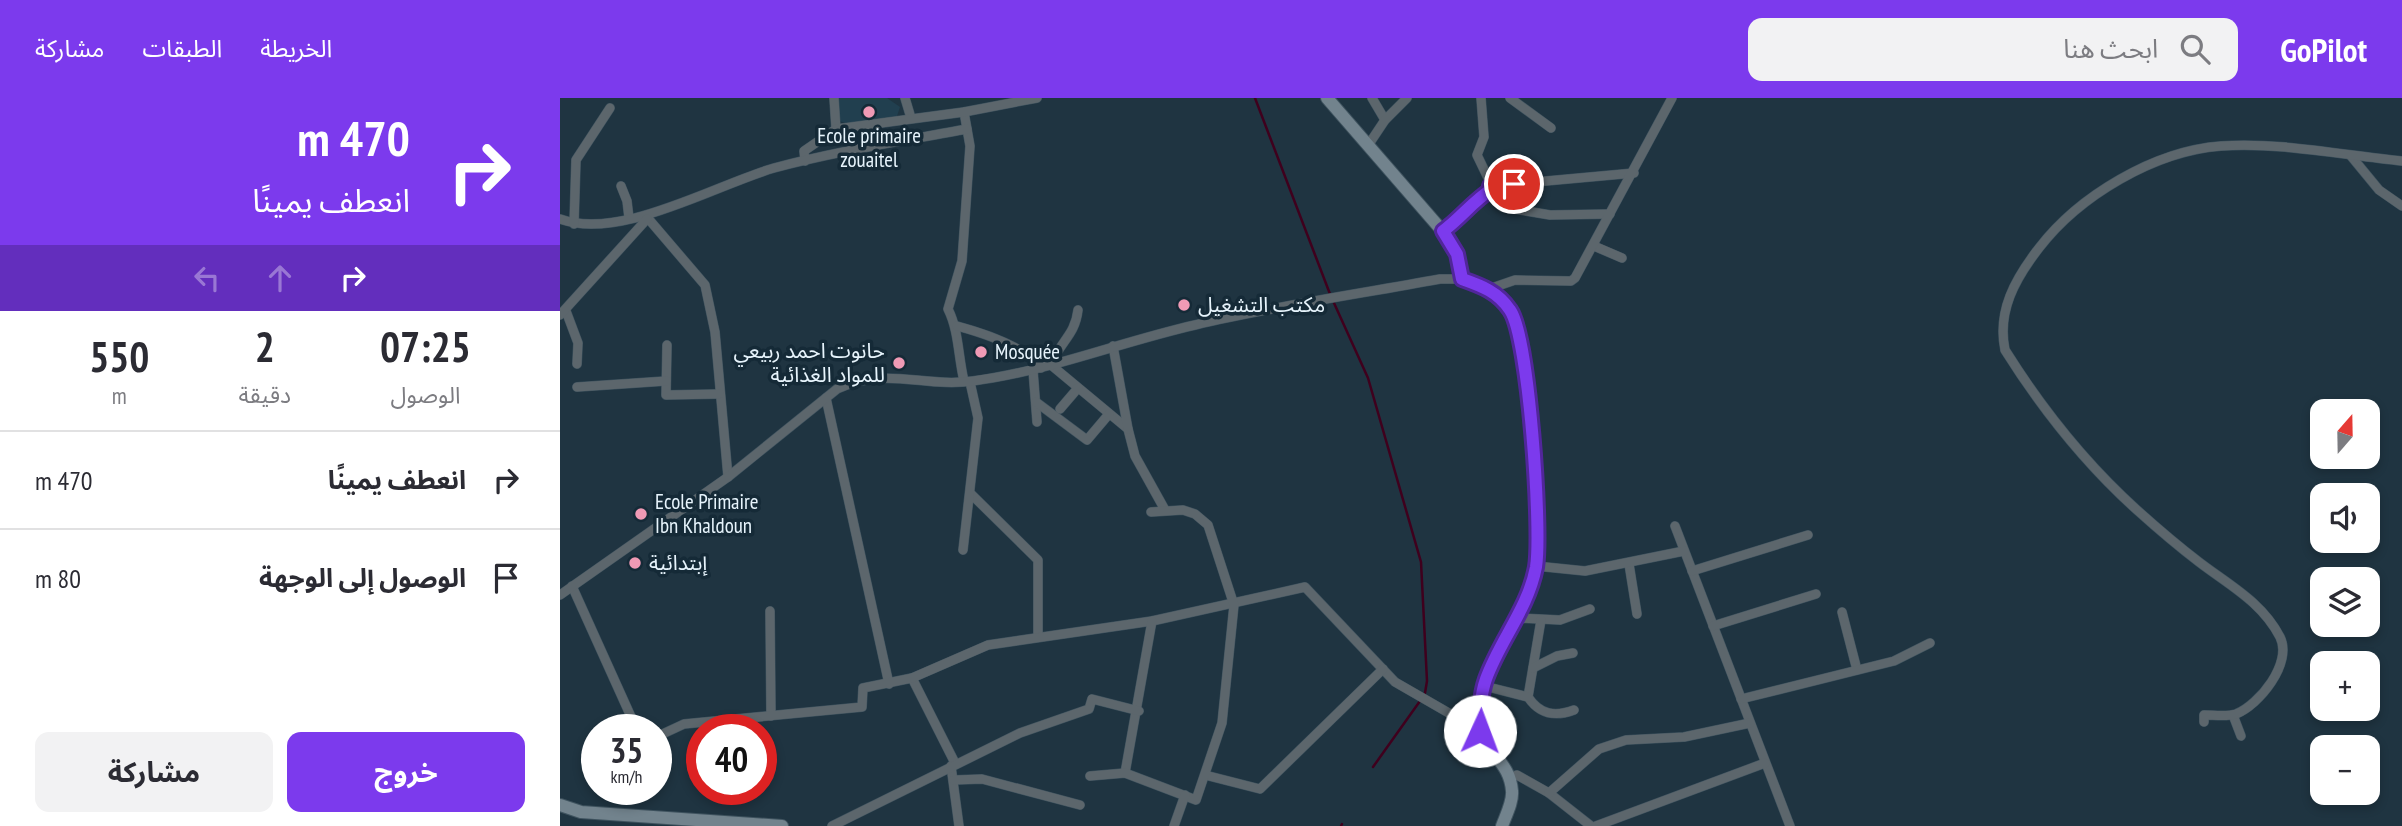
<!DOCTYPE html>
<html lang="ar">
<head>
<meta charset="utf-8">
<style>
	body { margin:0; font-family:"PT Sans Narrow","Noto Sans Arabic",sans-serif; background:#f2f2f3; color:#2b2b33; direction:rtl; height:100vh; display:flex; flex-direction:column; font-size:26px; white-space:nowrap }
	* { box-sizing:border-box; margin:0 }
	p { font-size:23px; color:#7c7c81 }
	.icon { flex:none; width:38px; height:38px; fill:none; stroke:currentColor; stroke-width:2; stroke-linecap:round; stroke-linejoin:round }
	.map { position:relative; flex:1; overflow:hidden; direction:ltr }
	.details { display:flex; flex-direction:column; background:#fff; width:560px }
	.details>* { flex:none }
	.top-card { background:#7c3aed; color:#fff; overflow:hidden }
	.needle { width:46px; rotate:20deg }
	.tools { position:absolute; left:1750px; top:301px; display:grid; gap:14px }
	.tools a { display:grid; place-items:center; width:70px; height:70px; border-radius:14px; background:#fff; box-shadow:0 4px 10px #0003; font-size:35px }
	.speed { position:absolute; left:21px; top:616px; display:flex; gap:14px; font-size:35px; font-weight:700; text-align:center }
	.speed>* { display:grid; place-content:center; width:91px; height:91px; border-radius:50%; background:#fff; box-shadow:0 4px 10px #0003; line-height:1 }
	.speed small { font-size:18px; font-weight:400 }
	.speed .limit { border:10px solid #d22; background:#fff; color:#111 }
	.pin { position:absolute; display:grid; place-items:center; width:60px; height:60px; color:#fff; margin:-30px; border:4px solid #fff; border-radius:50%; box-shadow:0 2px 7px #0007 }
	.me { position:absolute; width:77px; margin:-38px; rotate:2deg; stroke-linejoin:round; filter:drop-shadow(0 0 5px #0008) }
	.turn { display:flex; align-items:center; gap:24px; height:147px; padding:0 35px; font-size:32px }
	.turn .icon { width:91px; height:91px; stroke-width:2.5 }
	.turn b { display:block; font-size:49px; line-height:60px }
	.lanes { display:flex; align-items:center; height:66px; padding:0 35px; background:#0003; justify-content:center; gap:35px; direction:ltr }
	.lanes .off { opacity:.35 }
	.eta { display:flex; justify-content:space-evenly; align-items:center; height:119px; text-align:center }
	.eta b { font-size:42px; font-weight:700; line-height:49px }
	.button { display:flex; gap:14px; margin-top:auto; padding:14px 35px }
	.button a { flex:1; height:80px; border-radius:14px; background:#7c3aed; color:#fff; font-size:28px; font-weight:700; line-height:80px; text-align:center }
	.button a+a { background:#f2f2f3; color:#2b2b33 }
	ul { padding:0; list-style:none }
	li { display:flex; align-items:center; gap:21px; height:98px; padding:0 35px; border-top:2px solid #e1e1e2 }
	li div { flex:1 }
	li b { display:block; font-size:26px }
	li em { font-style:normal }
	header { display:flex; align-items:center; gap:42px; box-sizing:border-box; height:98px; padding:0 35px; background:#7c3aed; color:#fff }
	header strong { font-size:33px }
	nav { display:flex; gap:38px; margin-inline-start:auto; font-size:24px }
	.search { width:490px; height:63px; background:#f2f2f3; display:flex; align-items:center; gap:18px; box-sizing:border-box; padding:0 24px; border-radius:14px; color:#7c7c81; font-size:26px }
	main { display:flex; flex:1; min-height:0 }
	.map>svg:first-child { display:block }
</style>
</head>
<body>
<header>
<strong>GoPilot</strong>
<div class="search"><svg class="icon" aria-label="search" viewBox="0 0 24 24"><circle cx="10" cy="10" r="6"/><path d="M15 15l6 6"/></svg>ابحث هنا</div>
<nav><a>الخريطة</a><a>الطبقات</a><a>مشاركة</a></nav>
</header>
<main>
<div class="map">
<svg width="1842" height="728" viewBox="0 0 1842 728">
	<rect width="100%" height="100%" fill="#1f3441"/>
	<path fill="#213f4f" d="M278 0H327L340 9 337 18 286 25 279 23Z"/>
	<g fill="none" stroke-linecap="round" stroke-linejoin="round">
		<g stroke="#3f001d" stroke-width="2.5">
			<path d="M695 0 770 196"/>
			<path d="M774 205 808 280 861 464 867 583 865 595"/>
			<path d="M813 669 860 603"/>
			<path d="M781 728 782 726"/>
		</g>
		<g stroke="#3f535f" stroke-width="10">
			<g id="street">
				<path d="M274 0 276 31"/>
				<path d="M345 0 351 20"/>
				<path d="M812 0 825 22"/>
				<path d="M921 0 924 39 917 57 942 109 990 117 1050 116"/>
				<path d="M950 0 991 30"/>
				<path d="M404 14 410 48 402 163 388 211C399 233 398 258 404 283"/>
				<path d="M809 46 825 22 847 0"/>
				<path d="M1791 58 1819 92 1842 108"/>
				<path d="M245 63 244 53 276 31 404 14 477 0"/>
				<path d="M61 88 67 103 69 120"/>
				<path d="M930 88 1074 75"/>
				<path d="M86 118 145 187 155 234 168 379"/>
				<path d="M0 121C60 143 155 87 214 70 277 53 343 43 407 31"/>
				<path d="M14 126 16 62 50 10"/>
				<path d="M883 133C901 120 913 103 932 91"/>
				<path d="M1034 148 1062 160"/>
				<path d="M929 191 955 182 1011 183 1015 180 1112 0"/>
				<path d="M518 212C515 238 500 243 491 267L568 331 575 358 605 412"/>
				<path d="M6 213 18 245 17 266"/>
				<path d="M0 217 87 121"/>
				<path d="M397 228C423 235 464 248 481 270"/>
				<path d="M107 247 106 297 159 296"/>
				<path d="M553 248 568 331"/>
				<path d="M473 272 477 324"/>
				<path d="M17 289 106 283"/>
				<path d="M266 300 329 586"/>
				<path d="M476 304 527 342 549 316"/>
				<path d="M500 311 518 290"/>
				<path d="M410 395 478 462V537"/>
				<path d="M1115 428 1230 728"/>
				<path d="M403 452 418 320 410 284"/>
				<path d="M1069 466 1077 516"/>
				<path d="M976 468 1025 473 1124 453"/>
				<path d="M1132 473 1248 437"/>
				<path d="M12 488 77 632"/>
				<path d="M0 497 168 379 277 291C326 268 364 290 413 283 489 273 560 244 635 227 715 208 799 196 880 181H902"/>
				<path d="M210 513 211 618"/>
				<path d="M1282 514 1297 572"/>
				<path d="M958 520 1000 522 1030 511"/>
				<path d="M981 522 968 599C980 617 995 619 1014 612"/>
				<path d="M1153 528 1256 496"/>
				<path d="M973 570 997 558 1013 555"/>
				<path d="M352 580 395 665"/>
				<path d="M924 588 968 599"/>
				<path d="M1181 601 1334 563 1370 545"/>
				<path d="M1673 617 1681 638"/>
				<path d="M1644 624V617C1654 617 1667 619 1676 616 1699 607 1733 565 1720 539 1702 504 1669 487 1639 464 1618 448 1597 430 1577 412 1526 366 1482 311 1445 252 1437 213 1455 181 1479 150 1519 98 1594 53 1661 48 1721 44 1782 57 1842 63"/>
				<path d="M96 639 124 626 302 609 303 590 352 580 428 547 592 523 745 489 835 584 920 633"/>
				<path d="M391 668 399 728"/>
				<path d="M565 675 592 523"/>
				<path d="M645 677 700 691 823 571"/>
				<path d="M530 678 565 675 636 702 662 625 674 507 648 427 635 416 623 412 591 414"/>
				<path d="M949 680 957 677 989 695 1031 728"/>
				<path d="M394 682 422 681 520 707"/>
				<path d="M989 695 1039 651 1066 642 1124 639 1190 625"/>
				<path d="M272 728 460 635 529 611 532 601 579 613"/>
				<path d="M614 728 625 697"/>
				<path d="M1036 728 1205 665"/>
			</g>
		</g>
		<g stroke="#3f535f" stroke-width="14">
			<g id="secondary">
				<path d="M767 0 885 136 897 156 902 181C922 188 938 194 950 212 969 239 983 432 976 469 967 517 928 553 921 601 913 656 949 655 952 693 953 704 946 717 942 728"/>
				<path d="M0 707 21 714 222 728"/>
			</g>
		</g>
		<use href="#street" stroke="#5c666c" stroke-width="9"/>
		<use href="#secondary" stroke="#72838d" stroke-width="12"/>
	</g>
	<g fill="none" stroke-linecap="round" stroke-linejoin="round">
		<g stroke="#51269a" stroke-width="18">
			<path id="route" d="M920 633C920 615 920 598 926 581 940 542 968 511 976 469 982 432 969 239 950 212 938 194 922 188 902 181L897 156 883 133C901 120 913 103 932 91L930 88 954 86"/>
		</g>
		<use href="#route" stroke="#7c3aed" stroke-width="12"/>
	</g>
	<g fill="#f09ab5" stroke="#152a37" stroke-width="2.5">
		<circle cx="309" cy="14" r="7"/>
		<circle cx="624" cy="207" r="7"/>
		<circle cx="421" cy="254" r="7"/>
		<circle cx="339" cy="265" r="7"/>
		<circle cx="81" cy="416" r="7"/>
		<circle cx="75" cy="465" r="7"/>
	</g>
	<g text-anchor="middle" stroke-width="7" stroke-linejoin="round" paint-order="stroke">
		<g font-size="21" fill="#e7f4fc" stroke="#152a37" text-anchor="start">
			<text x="309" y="45" text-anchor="middle">Ecole primaire<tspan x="309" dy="24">zouaitel</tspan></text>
			<text x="638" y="214">مكتب التشغيل</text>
			<text x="325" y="260" text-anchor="end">حانوت احمد ربيعي<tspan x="325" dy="24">للمواد الغذائية</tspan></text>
			<text x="435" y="261">Mosquée</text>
			<text x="95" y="411">Ecole Primaire<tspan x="95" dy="24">Ibn Khaldoun</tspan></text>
			<text x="89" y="472">إبتدائية</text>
		</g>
	</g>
</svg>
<div class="tools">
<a><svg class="needle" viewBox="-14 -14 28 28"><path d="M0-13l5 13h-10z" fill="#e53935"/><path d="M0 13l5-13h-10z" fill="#7c7c81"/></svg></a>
<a><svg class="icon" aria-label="sound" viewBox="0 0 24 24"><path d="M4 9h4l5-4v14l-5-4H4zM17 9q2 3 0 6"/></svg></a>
<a><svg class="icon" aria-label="layers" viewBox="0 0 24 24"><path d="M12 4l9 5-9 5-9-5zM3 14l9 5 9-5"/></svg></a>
<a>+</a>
<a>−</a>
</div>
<div class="speed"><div>35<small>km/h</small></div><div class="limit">40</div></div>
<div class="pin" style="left:954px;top:86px;background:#d93025"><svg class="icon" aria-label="arrive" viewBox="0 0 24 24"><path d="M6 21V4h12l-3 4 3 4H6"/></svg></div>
<svg class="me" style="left:920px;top:633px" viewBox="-20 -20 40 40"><circle r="19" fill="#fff"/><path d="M0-13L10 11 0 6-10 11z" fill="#7c3aed"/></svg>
</div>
<section class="details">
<div class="top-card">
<div class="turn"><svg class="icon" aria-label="right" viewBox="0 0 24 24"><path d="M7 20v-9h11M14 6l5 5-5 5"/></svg><div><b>470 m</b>انعطف يمينًا</div></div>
<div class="lanes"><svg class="icon off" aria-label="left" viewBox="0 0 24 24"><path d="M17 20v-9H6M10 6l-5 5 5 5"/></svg><svg class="icon off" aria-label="ahead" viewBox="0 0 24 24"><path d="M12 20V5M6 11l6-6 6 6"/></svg><svg class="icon" aria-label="right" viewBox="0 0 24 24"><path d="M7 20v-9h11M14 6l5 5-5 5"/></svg></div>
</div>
<div class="eta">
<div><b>07:25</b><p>الوصول</p></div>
<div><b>2</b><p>دقيقة</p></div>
<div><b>550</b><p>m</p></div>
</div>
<ul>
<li><svg class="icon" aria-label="right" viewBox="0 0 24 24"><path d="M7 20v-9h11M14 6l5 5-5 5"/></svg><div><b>انعطف يمينًا</b></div><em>470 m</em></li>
<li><svg class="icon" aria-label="arrive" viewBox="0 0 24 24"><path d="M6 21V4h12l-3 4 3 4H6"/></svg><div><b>الوصول إلى الوجهة</b></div><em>80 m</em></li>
</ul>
<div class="button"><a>خروج</a><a>مشاركة</a></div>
</section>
</main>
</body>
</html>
